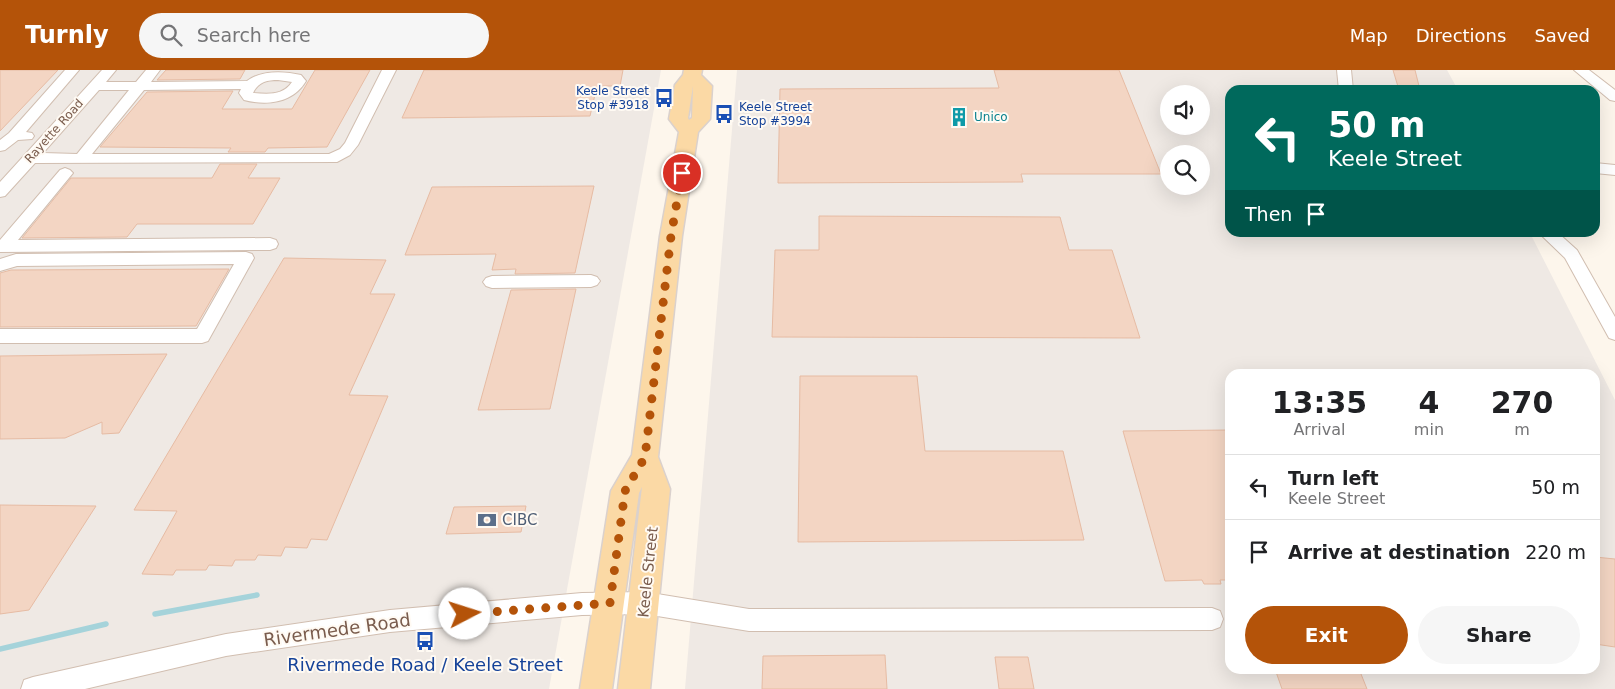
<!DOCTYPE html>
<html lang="en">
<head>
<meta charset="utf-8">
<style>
	body { margin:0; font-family:"DejaVu Sans",sans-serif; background:#f6f6f6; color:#202124; height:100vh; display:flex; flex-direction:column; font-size:19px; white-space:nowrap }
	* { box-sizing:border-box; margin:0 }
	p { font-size:16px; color:#757577 }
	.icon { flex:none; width:28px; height:28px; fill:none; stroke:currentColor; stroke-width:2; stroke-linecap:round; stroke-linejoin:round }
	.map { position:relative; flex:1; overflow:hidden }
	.panel { position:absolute; left:1225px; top:299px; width:375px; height:305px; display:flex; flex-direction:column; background:#fff; border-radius:15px; box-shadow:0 5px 20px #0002 }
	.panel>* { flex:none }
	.guide { position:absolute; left:1225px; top:15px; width:375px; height:152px; border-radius:15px; box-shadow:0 5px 20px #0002; background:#00695c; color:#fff; overflow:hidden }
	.buttons { position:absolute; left:1160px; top:15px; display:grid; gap:10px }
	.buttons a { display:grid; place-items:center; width:50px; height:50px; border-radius:50%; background:#fff; box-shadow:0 5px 20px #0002; font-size:25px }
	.pin { position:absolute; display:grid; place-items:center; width:42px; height:42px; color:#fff; margin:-21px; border:2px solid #fff; border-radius:50%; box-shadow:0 1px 5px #0007 }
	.me { position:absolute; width:55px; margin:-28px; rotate:85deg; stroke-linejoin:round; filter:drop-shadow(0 0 4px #0008) }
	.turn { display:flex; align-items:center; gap:18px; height:105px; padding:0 20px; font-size:22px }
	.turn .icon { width:65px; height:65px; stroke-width:2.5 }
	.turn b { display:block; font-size:35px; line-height:42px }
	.then { display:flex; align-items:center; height:48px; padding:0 20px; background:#0003; gap:10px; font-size:19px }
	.eta { display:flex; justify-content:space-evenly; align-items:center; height:85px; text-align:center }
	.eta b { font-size:30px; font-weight:800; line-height:35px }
	.button { display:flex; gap:10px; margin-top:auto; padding:10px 20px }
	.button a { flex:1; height:58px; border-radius:30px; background:#b45309; color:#fff; font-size:20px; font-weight:800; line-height:58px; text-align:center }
	.button a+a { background:#f6f6f6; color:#202124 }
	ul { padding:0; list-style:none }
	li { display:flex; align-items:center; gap:15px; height:65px; padding:0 20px; border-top:1px solid #e0e0e0 }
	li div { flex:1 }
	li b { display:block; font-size:19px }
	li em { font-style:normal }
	header { display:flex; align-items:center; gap:30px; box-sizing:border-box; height:70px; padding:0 25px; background:#b45309; color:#fff }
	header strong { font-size:24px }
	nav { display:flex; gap:28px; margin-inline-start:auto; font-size:18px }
	.search { width:350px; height:45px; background:#f6f6f6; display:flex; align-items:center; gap:12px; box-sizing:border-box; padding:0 18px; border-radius:28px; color:#757577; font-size:19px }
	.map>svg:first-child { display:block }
</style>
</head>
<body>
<header>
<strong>Turnly</strong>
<div class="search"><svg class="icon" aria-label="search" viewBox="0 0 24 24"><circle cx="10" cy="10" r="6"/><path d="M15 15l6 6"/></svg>Search here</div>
<nav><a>Map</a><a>Directions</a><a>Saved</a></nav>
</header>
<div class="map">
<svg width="1615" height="619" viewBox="0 0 1615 619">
	<rect width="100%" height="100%" fill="#fdf6ec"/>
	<g fill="#efe9e4" fill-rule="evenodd">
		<path d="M0 0H661L549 619H0Z"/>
		<path d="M737 0H1447L1458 20H1230V162L1530 163 1615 330V619H685ZM1169 24H1201V56H1169ZM1169 84H1201V116H1169ZM1230 304H1595V599H1230Z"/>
	</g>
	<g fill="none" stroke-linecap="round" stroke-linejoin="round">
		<g stroke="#a5d3da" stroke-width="5.5">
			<path d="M155 544 257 525"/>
			<path d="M0 579 106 554"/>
		</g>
	</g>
	<g fill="#f3d5c3" stroke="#e6bba3">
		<path d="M0 0H58L0 61Z"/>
		<path d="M166 0H245L240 9 157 10Z"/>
		<path d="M315 0H370L327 77 268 78 265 82H228L231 78 100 77 147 22 233 21 222 39H292Z"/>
		<path d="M424 0H623L620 16H597L590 46 402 48Z"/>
		<path d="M994 0H1119L1161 104H1021L1023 112 778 113 780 19 999 18Z"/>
		<path d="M1393 0H1415L1420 20H1399Z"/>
		<path d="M220 94H257L248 108H280L253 154H137L127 167 22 168 71 108H212Z"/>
		<path d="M594 116 575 203 515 204 516 199 492 200 496 184 405 185 432 117Z"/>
		<path d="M819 146 1060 147 1069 180H1112L1140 268 772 267 775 180H819Z"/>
		<path d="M284 188 386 190 370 224H395L349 325 388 326 327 470 311 469 307 478 285 477 281 486 258 485 255 490H235L232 496 209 495 206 500H176L173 505 142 504 177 441 134 440Z"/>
		<path d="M229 199 196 256 0 257V203L11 200Z"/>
		<path d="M576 219 550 339 478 340 511 220Z"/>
		<path d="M167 284 119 363 102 364V352L65 368 0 369V286Z"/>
		<path d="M800 306H917L925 381H1063L1084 470 798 472Z"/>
		<path d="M1230 360V510H1220L1221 514H1204L1202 510 1165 511 1123 361Z"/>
		<path d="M0 435 96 436 29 540 0 544Z"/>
		<path d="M526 436 521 462 446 464 454 437Z"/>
		<path d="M1595 487 1615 489V577L1595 574Z"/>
		<path d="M885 585 887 619H762L763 586Z"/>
		<path d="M995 587H1028L1034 619H999Z"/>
		<path d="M1275 599H1359L1367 619H1282Z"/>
	</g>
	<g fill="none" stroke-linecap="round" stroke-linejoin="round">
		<g stroke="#d1beb0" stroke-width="2">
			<g id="minor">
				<path d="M65 0H79L26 62 32 63 34 66 32 69 18 70 5 80 0 81V70L9 63Z"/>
				<path d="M102 0H116L106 12H136L146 0H160L151 12 247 11C261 0 284 1 301 5L306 11C293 33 267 36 244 30L239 23 241 19 144 20 92 84H329L340 79 345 73 382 0H396L358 75 350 85 337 92 35 93 5 126 0 127V112ZM278 10 292 12C283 26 267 24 253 23 258 12 267 10 278 10ZM99 20H129L77 84 43 83Z"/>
				<path d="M1337 0H1351L1353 20H1339Z"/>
				<path d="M1574 0H1589L1615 20V31L1610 30Z"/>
				<path d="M1595 93 1615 95V105L1595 103Z"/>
				<path d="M65 98 70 100 73 103 18 170 270 168 276 170 278 174 276 178 270 180 0 182V170L60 100Z"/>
				<path d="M1538 162H1557L1577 180 1615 247V270L1609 268 1565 188Z"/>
				<path d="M246 182 252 184 254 188 208 271 202 273H0V259H197L234 194 17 196 0 201V189L16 184Z"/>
				<path d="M591 205 597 207 600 211 597 215 591 217 492 218 486 216 483 212 486 208 492 206Z"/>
				<path d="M645 522 749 539 1212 538 1220 541 1223 549 1220 557 1212 560 749 561 645 544 582 545 390 562 226 586 85 619H21L24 610 33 607 226 564 390 540 582 523Z"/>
			</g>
		</g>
		<g stroke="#dad1cd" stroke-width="3">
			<path id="major" d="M684 0H702L701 5 712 16 710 49 698 62 682 166 658 387 670 419 650 619H618L642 417 639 423 612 619H580L611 421 632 385 660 166 679 62 669 49 675 15 683 5ZM693 16 692 48 689 50 688 48Z"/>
		</g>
		<use href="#minor" fill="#fff" fill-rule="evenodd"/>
		<use href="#major" fill="#fbd9a5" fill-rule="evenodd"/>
	</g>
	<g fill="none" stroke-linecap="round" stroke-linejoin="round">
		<path stroke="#b45309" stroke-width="9" stroke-dasharray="0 16.2" d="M465 544 610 533 625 421 645 387 671 166 682 103"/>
	</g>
	<defs>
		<g id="bus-bare" transform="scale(1.5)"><path d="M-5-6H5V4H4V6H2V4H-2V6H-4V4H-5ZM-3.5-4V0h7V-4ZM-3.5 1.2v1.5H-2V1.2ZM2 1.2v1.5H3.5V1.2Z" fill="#1a4fb4" stroke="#fffaf3" stroke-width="2.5" paint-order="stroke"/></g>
		<g id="building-bare" transform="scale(1.5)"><path d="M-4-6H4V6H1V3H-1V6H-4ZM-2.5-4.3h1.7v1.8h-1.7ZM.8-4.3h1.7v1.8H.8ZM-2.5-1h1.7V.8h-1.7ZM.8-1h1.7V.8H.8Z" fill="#0f9aa8" stroke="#fffaf3" stroke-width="2.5" paint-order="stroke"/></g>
		<g id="bank-bare" transform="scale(1.5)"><path d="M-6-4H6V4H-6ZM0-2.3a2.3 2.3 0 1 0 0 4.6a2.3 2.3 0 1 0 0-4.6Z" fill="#5c6f8a" stroke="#fffaf3" stroke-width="2.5" paint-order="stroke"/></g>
	</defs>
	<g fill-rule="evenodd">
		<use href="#bus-bare" x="664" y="28"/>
		<use href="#bus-bare" x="724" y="44"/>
		<use href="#building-bare" x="959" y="47"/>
		<use href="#bank-bare" x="487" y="450"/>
		<use href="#bus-bare" x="425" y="571"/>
	</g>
	<g text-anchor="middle" stroke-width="4" stroke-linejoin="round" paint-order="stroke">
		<g font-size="12" fill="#164399" stroke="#fffaf3" text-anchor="end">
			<text x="649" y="25">Keele Street<tspan x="649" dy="14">Stop #3918</tspan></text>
			<text x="739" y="41" text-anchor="start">Keele Street<tspan x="739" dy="14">Stop #3994</tspan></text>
		</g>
		<g font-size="12" fill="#0d838f" stroke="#fffaf3" text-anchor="start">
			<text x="974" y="51">Unico</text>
		</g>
		<g font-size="12" fill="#7a5c4d" stroke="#fffaf3">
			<text transform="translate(54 61) rotate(-48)" y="4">Rayette Road</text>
		</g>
		<g font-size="15" fill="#4e5e75" stroke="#fffaf3" text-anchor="start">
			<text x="502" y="455">CIBC</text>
		</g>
		<g font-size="15" fill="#7a5c4d" stroke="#fffaf3">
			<text transform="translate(648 502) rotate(-84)" y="5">Keele Street</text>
		</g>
		<g font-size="18" fill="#7a5c4d" stroke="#fffaf3">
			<text transform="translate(337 560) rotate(-8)" y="6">Rivermede Road</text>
		</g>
		<g font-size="18" fill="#164399" stroke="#fffaf3">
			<text x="425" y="601">Rivermede Road / Keele Street</text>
		</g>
	</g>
</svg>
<div class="buttons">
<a><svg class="icon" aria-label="sound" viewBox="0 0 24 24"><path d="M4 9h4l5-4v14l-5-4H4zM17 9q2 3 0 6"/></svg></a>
<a><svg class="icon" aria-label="search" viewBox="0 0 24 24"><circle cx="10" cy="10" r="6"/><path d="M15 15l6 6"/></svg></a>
</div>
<div class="pin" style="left:682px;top:103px;background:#d93025"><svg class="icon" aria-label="arrive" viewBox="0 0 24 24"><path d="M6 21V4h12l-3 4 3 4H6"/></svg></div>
<svg class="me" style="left:465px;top:544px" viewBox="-20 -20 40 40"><circle r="19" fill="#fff"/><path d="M0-13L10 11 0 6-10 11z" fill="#b45309"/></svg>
<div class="guide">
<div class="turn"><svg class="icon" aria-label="left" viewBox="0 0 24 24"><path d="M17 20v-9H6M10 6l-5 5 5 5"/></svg><div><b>50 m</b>Keele Street</div></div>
<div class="then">Then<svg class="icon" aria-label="arrive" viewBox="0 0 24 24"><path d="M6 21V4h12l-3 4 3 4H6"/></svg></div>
</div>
<section class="panel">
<div class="eta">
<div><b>13:35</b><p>Arrival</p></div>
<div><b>4</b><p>min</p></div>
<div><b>270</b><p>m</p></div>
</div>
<ul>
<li><svg class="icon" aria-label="left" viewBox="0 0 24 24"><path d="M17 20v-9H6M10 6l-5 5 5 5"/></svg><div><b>Turn left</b><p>Keele Street</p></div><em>50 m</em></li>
<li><svg class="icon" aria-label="arrive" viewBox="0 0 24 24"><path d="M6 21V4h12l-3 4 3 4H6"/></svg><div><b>Arrive at destination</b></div><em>220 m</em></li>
</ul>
<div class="button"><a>Exit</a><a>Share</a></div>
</section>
</div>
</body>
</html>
